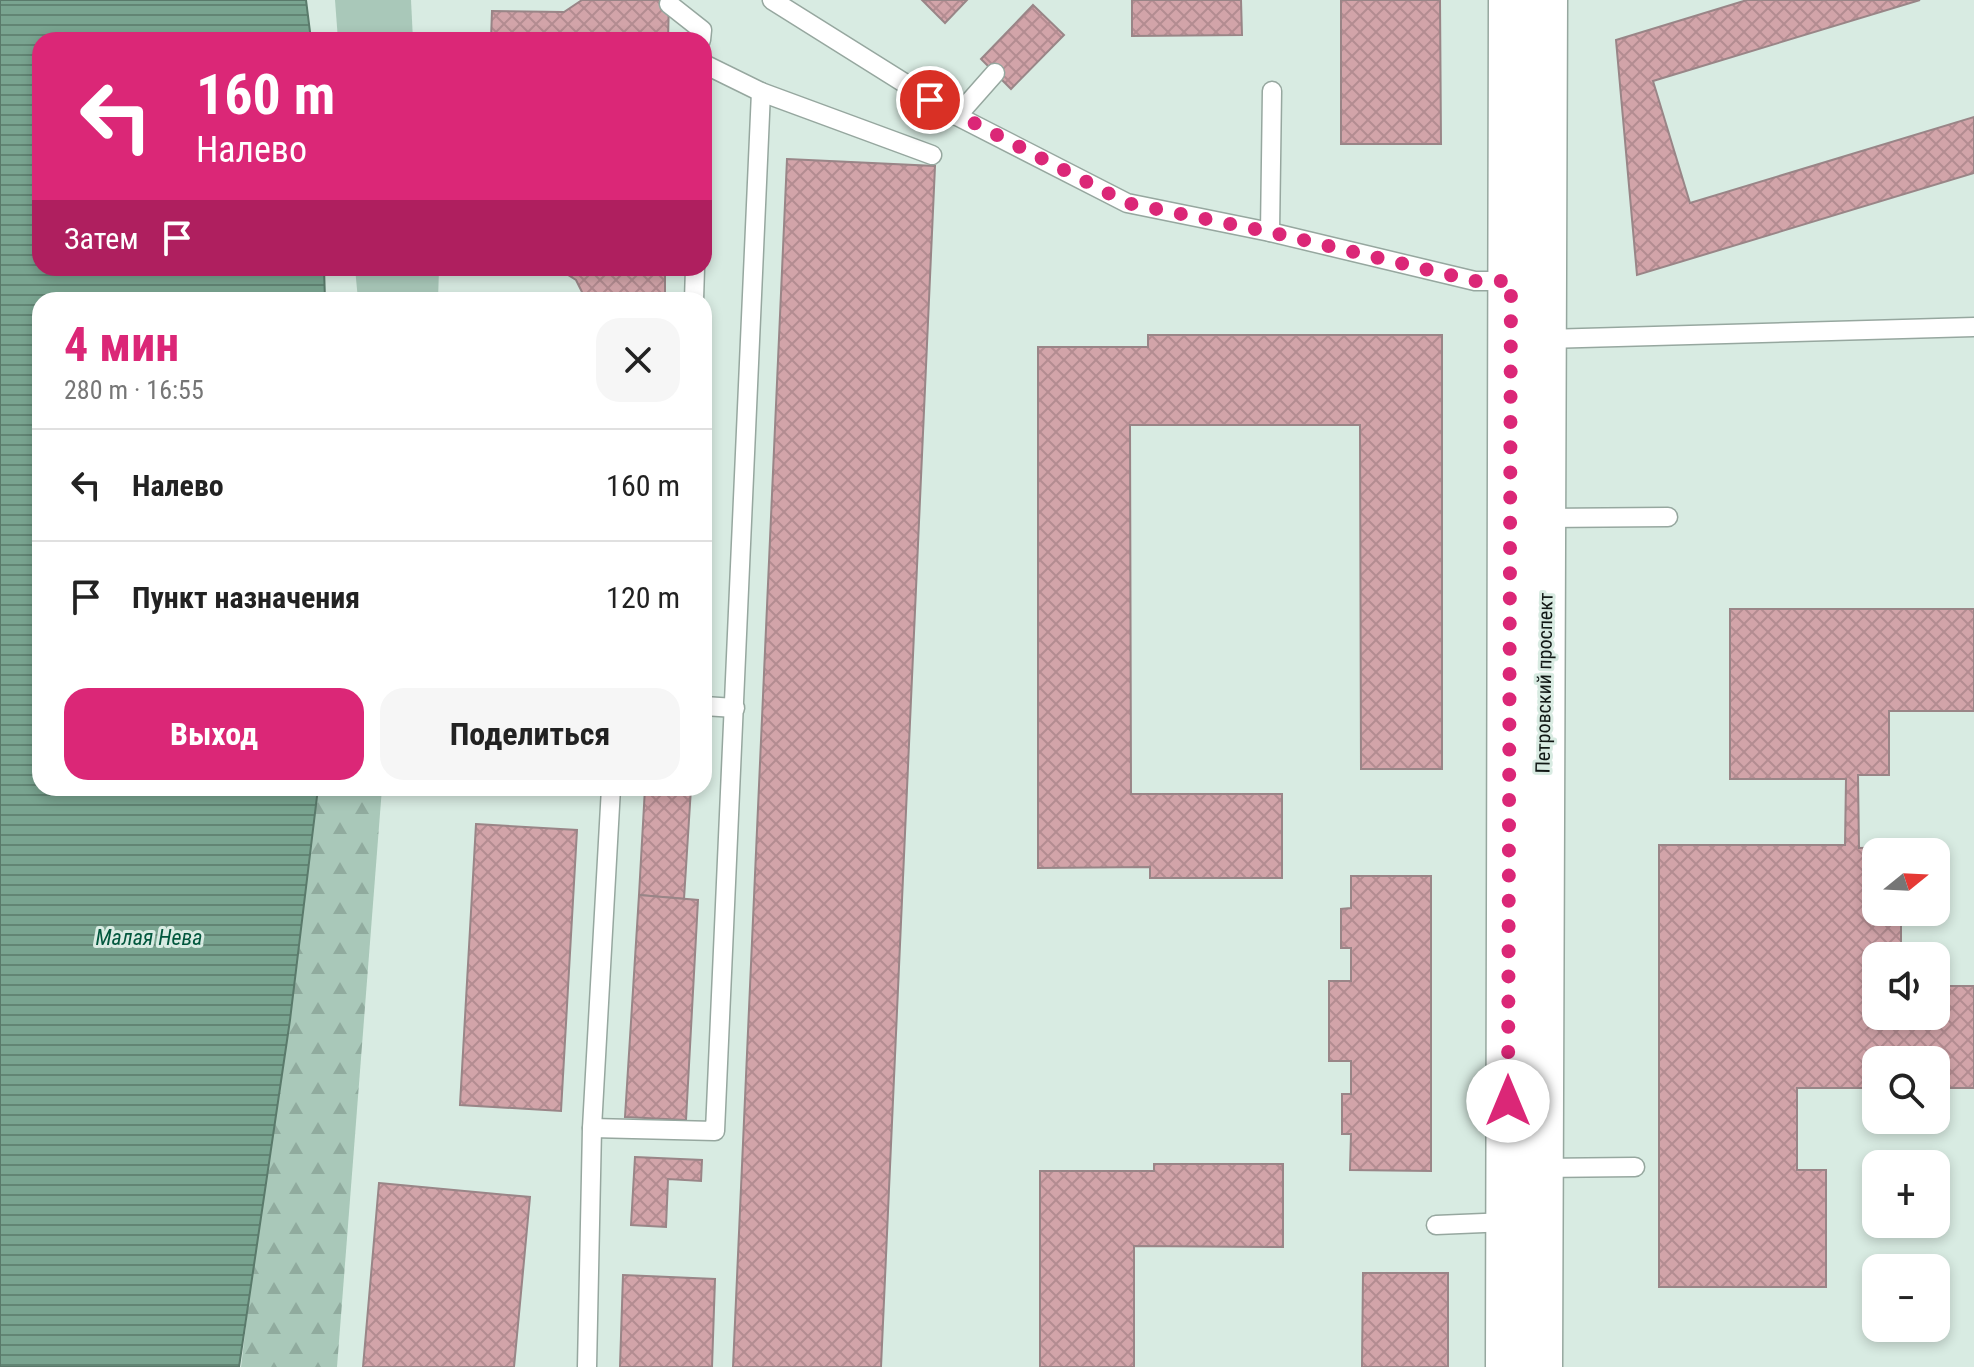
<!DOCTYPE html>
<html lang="ru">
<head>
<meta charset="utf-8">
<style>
	body { margin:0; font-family:"Roboto Condensed",sans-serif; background:#f6f6f6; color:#222; height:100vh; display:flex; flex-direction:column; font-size:30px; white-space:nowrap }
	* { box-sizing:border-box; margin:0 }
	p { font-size:26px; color:#767676 }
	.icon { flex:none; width:44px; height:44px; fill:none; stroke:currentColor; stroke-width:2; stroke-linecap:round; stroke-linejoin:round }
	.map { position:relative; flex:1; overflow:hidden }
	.sheet { position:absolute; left:32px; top:292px; width:680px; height:504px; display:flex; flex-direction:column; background:#fff; border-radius:24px; box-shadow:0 4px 12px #0003 }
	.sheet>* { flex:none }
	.top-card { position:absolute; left:32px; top:32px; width:680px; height:244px; border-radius:24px; box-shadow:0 4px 12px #0003; background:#db2777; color:#fff; overflow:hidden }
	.needle { width:52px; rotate:72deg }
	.tools { position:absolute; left:1862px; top:838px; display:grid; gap:16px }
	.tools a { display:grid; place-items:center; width:88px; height:88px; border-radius:16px; background:#fff; box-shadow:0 4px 12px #0003; font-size:40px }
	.pin { position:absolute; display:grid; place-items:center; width:68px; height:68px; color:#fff; margin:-34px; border:4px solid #fff; border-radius:50%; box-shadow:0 2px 8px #0007 }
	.me { position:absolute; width:88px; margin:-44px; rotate:0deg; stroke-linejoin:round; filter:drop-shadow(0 0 6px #0008) }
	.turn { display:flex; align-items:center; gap:28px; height:168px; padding:0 32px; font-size:36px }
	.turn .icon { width:104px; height:104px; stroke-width:2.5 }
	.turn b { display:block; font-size:56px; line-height:68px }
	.then { display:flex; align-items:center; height:76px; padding:0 32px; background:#0003; gap:16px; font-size:30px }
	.round { display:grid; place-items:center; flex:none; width:84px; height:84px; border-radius:24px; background:#f6f6f6 }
	.headline { display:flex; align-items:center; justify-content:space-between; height:136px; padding:0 32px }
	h1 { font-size:48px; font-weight:700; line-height:60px; color:#db2777 }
	.button { display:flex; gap:16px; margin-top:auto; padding:16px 32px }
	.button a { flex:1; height:92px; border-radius:24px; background:#db2777; color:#fff; font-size:32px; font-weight:700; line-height:92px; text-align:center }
	.button a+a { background:#f6f6f6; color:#222 }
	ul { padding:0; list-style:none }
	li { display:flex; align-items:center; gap:24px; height:112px; padding:0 32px; border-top:2px solid #e0e0e0 }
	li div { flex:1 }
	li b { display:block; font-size:30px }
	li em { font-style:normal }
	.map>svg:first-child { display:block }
</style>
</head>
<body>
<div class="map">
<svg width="1974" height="1367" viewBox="0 0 1974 1367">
	<defs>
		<pattern id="forest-firs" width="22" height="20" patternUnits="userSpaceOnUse" patternTransform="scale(2)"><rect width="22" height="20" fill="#a9c8b9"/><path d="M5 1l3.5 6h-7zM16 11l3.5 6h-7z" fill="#90ab9e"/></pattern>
		<pattern id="water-rules" width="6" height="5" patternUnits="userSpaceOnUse" patternTransform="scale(2)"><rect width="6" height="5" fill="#79a490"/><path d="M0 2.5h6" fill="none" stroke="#628574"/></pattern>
		<pattern id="building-cross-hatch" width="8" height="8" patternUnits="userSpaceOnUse" patternTransform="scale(2)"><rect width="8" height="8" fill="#d2a4a9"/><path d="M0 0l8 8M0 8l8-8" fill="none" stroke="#b38c91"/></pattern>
	</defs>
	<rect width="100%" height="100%" fill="#d8ebe2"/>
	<path fill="url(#forest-firs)" d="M310 788H382L337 1367H241Z"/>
	<g fill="#a9c8b9">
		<path d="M335 0H411L413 40H338Z"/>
		<path d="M355 268H439L438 300H358Z"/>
	</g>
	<path fill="url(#water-rules)" stroke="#5a7a6b" stroke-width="2" d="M0 0H306L311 40H40V268H324L325 300H40V788H318L290 1020 239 1367H0Z"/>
	<g fill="url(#building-cross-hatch)" stroke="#998587" stroke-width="2">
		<path d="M582 0H669L668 40H491L492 11 564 12Z"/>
		<path d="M922 0H967L945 23Z"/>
		<path d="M1132 0H1241L1242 35 1132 36Z"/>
		<path d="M1341 0H1440L1441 144H1341Z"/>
		<path d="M1747 0H1920L1653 81 1690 203 1974 117V173L1637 275 1616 40Z"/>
		<path d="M1033 5 1064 35 1011 89 981 59Z"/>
		<path d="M787 159 935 166 881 1367H733Z"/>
		<path d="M557 268H665V300H586L576 280Z"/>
		<path d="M1148 335H1442V769H1361L1360 425H1130L1131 794H1282V878H1150V867L1038 868V347H1148Z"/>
		<path d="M1730 609H1974V711H1889V775H1858L1859 848 1900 847 1901 852H1876V912H1901V956H1876V1016H1936V986H1974V1088H1936V1060H1876V1088H1797V1170H1826V1287H1659V845H1845L1846 779H1730Z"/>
		<path d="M645 788H691L684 899 639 895Z"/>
		<path d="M476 824 577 830 561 1111 460 1105Z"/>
		<path d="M1351 876H1431V1171L1350 1170 1351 1134H1342V1094H1351V1061H1329V981H1351V948H1341V909L1351 908Z"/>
		<path d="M639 895 698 900 686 1120 625 1117Z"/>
		<path d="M635 1157 702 1160 701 1181 668 1179 666 1227 631 1225Z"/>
		<path d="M1154 1164H1283V1247L1134 1246V1367H1040V1171H1154Z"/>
		<path d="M379 1183 530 1197 514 1367H363Z"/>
		<path d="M1363 1273H1448V1367H1362Z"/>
		<path d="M623 1275 715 1279 712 1367H620Z"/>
	</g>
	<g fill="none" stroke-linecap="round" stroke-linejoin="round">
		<g stroke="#96a79f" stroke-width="21">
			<g id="lane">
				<path d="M772 0 957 116 1127 203 1270 232 1475 281H1510"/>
				<path d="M669 4 702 30 701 40"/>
				<path d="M704 64 761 92 932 155"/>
				<path d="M957 116 995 73"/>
				<path d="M1270 232 1272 91"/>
				<path d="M694 300 695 268"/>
				<path d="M1546 339 1974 327"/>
				<path d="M1543 518 1668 517"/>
				<path d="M704 706 735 708"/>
				<path d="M592 1128 715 1131 761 92"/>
				<path d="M1539 1168 1635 1167"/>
				<path d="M1436 1225 1508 1222"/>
				<path d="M587 1367 592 1128 611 788"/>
			</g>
		</g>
		<g stroke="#96a79f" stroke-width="47">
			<g id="secondary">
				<path d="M1508 1367 1511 0"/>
				<path d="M1540 1367 1545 0"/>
			</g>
		</g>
		<use href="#lane" stroke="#fff" stroke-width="18"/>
		<use href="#secondary" stroke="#fff" stroke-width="44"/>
	</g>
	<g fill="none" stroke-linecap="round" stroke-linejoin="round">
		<path stroke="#db2777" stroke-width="14" stroke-dasharray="0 25.2" d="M930 100 1127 203 1270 232 1475 281H1511L1508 1101"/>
	</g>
	<g text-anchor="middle" stroke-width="6" stroke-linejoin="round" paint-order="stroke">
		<g font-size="20" fill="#111815" stroke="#d8ebe2">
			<text transform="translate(1544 683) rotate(-89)" y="7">Петровский проспект</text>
		</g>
		<g font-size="22" font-style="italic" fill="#01573d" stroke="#d8ebe2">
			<text x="149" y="945">Малая Нева</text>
		</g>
	</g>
</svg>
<div class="tools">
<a><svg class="needle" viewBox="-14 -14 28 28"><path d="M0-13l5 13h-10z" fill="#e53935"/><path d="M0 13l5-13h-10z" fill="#767676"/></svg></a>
<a><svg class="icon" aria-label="sound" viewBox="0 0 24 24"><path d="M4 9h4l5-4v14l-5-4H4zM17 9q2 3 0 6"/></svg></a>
<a><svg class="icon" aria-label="search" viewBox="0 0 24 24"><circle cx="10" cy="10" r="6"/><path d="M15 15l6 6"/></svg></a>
<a>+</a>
<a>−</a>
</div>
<div class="pin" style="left:930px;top:100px;background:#d93025"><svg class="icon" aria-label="arrive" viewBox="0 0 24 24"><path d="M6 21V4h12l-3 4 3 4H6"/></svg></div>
<svg class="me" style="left:1508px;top:1101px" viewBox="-20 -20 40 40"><circle r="19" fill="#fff"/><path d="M0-13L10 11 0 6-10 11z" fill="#db2777"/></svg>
<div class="top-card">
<div class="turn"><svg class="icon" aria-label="left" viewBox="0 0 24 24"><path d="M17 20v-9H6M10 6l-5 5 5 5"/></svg><div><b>160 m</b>Налево</div></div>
<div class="then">Затем<svg class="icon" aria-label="arrive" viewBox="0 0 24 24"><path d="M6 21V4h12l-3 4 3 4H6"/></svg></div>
</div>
<section class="sheet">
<div class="headline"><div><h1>4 мин</h1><p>280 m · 16:55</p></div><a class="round"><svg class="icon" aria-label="close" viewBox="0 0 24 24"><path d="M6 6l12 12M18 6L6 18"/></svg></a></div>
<ul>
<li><svg class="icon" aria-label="left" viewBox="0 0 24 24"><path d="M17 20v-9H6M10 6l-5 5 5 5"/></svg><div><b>Налево</b></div><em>160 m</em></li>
<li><svg class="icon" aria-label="arrive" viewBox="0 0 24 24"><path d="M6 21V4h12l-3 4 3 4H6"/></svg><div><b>Пункт назначения</b></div><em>120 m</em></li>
</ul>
<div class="button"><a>Выход</a><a>Поделиться</a></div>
</section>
</div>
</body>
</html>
